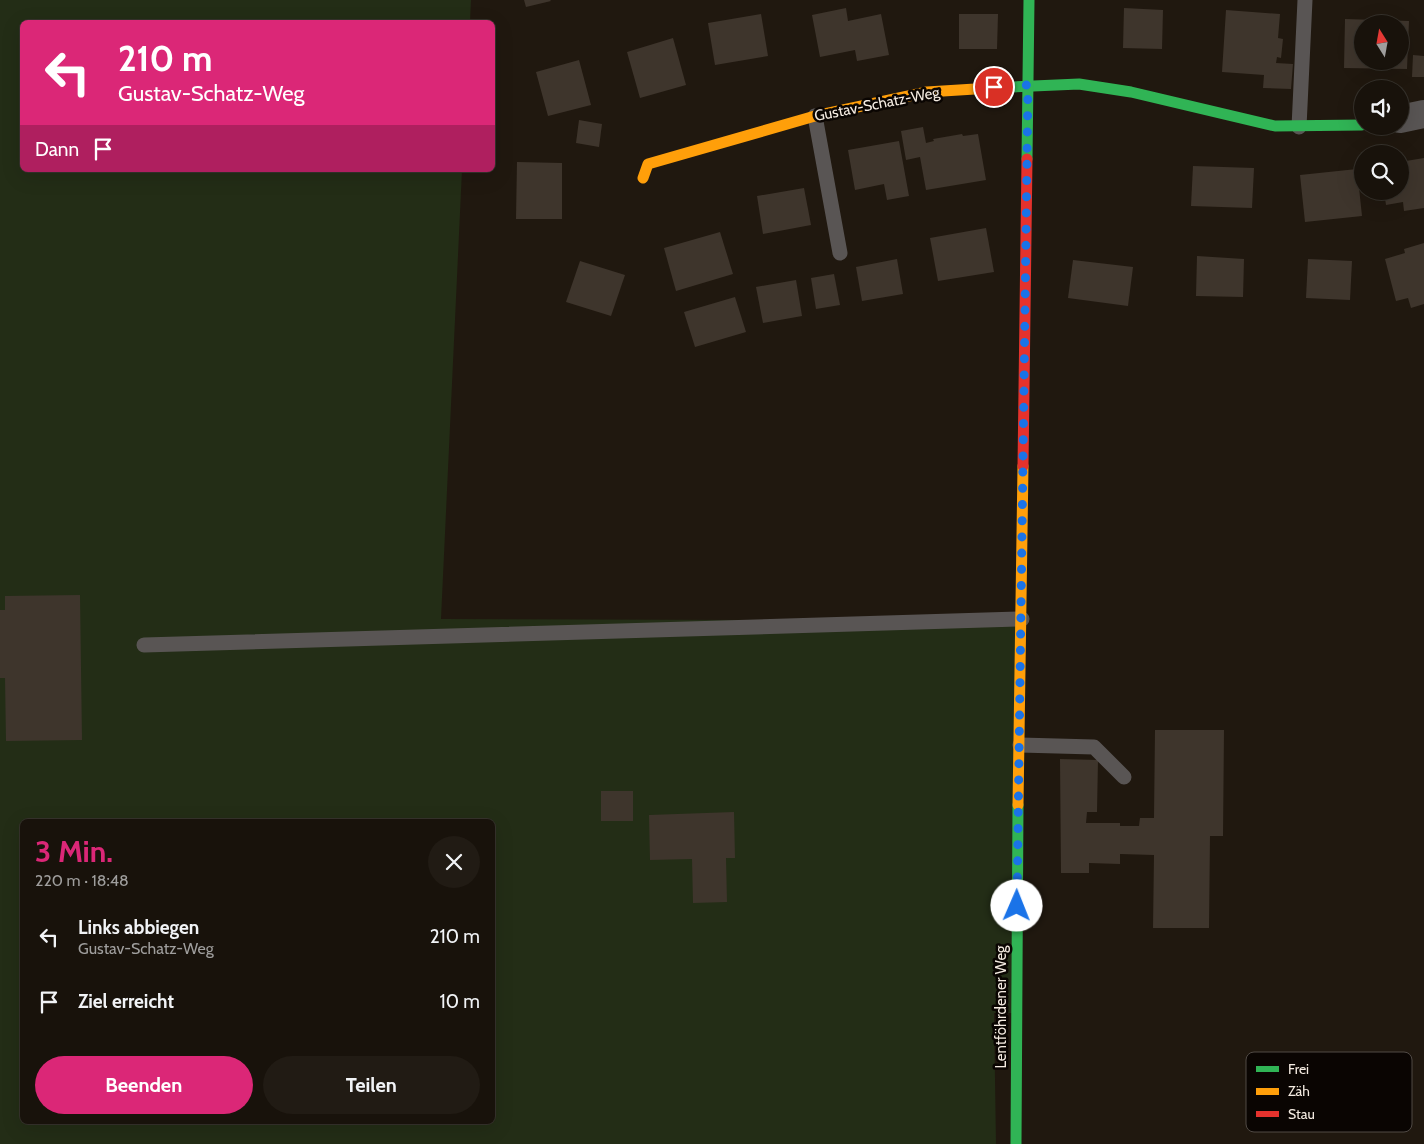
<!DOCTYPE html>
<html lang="de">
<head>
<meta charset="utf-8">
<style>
	body { margin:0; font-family:Cabin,sans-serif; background:#211b14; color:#f1f3f6; height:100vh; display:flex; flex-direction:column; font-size:19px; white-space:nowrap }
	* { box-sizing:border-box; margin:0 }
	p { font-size:16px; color:#9f9e9d }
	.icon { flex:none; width:28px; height:28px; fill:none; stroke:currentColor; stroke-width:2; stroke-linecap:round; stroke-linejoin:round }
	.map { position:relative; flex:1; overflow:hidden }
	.sheet { position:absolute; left:20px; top:819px; width:475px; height:305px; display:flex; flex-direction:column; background:#18120b; border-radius:8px; box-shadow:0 5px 20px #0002,0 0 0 1px #36322c }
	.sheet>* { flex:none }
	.guide { position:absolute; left:20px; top:20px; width:475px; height:152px; border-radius:8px; box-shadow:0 5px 20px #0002,0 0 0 1px #36322c; background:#db2777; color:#fff; overflow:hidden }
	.needle { width:32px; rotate:349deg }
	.tools { position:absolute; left:1354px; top:15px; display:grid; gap:10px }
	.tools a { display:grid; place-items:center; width:55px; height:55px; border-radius:50%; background:#18120b; box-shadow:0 5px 20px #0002,0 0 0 1px #36322c; font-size:25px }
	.pin { position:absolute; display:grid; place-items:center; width:42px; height:42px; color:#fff; margin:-21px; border:2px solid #fff; border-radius:50%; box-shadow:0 1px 5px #0007 }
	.me { position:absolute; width:55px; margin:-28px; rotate:1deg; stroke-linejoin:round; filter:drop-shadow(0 0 4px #0008) }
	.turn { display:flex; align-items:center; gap:18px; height:105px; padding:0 15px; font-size:22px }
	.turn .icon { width:65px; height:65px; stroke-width:2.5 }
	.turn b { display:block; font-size:35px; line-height:42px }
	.then { display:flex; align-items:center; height:48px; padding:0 15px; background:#0003; gap:10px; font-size:19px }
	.round { display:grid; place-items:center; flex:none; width:52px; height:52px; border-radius:26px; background:#211b14 }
	.overview { display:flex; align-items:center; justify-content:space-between; height:85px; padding:0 15px }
	h1 { font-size:30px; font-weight:700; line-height:38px; color:#db2777 }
	.button { display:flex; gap:10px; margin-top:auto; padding:10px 15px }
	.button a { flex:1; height:58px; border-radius:30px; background:#db2777; color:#fff; font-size:20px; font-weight:700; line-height:58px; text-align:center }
	.button a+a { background:#211b14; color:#f1f3f6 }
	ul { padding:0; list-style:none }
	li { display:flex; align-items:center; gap:15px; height:65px; padding:0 15px }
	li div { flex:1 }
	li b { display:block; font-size:19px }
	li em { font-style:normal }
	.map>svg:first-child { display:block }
</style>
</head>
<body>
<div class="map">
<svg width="1424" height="1144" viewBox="0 0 1424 1144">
	<rect width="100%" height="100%" fill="#20180f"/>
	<path fill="#232d16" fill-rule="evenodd" d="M0 0H471L470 22H22V170H462L441 619 1022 621 1015 1013H994L996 1144H0ZM22 821H492V1121H22Z"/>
	<g fill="#3e352c" fill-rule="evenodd">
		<path d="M524 0H550L551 1 526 7Z"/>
		<path d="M846 8 848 21 881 14 889 55 857 61 855 50 820 57 812 15Z"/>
		<path d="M1124 8 1163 10 1162 49 1123 48Z"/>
		<path d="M1226 10 1280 14 1278 38 1283 39 1281 58 1277 57 1276 63 1293 64 1291 89 1263 88 1264 75 1222 72Z"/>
		<path d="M761 14 768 56 715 65 708 23Z"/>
		<path d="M959 14H998L997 49H959Z"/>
		<path d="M1345 19 1409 21 1407 69 1344 68ZM1362 24H1400V61H1362Z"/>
		<path d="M673 38 686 85 640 98 627 52Z"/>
		<path d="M1413 55 1424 56V77H1412Z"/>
		<path d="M579 60 591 105 548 116 536 72Z"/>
		<path d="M579 120 602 124 599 147 576 143Z"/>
		<path d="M923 127 926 143 934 141 933 139 962 134 963 136 978 134 986 180 926 190 920 157 906 160 901 131Z"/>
		<path d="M899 141 909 196 887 200 884 184 855 190 848 150Z"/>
		<path d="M1424 158V208L1404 211 1403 202 1386 205 1384 191H1400V162Z"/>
		<path d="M517 162 562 163V219H516Z"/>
		<path d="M1193 166 1254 168 1252 208 1191 206Z"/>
		<path d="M1357 169 1362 216 1305 222 1300 175Z"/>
		<path d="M804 188 811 225 763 234 757 196Z"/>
		<path d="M986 228 994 272 938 281 930 238Z"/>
		<path d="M720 232 733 274 676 291 664 248Z"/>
		<path d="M1424 243V304L1411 308 1408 298 1396 301 1385 259 1405 253 1404 249Z"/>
		<path d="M1197 256 1244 259 1243 297 1196 296Z"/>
		<path d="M897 259 903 294 862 301 856 267Z"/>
		<path d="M1308 259 1352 261 1350 300 1306 298Z"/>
		<path d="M1073 260 1133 267 1128 306 1068 298Z"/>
		<path d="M580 261 625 275 611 316 566 302Z"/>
		<path d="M834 274 840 305 816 309 811 278Z"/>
		<path d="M796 280 802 316 763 323 756 287Z"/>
		<path d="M735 297 746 332 695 347 684 312Z"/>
		<path d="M80 595 82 740 6 741 5 678H0V610H5V596Z"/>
		<path d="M1155 730H1224L1223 836H1210L1209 928H1153L1154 855 1120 854V864L1089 863V873H1061L1060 759 1098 760 1097 812H1087L1086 823H1120V826H1139L1140 818H1154Z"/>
		<rect x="601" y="791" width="32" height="30"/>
		<path d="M734 812 735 858H726L727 902 693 903 692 859 650 860 649 815Z"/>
	</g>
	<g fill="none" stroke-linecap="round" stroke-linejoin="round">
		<g stroke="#595554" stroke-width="15">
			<path d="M815 116 840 253"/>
			<path d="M1299 127 1305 0"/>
			<path d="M144 645 1022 619"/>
			<path d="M1020 745 1094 747 1124 777"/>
		</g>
		<path stroke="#595554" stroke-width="28" d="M1400 119 1424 114"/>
		<g stroke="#30b455" stroke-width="11">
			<path d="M991 88 1079 84 1131 92 1275 126 1362 125"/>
			<path d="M1027 159 1029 0"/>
			<path d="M1016 1144 1018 805"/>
		</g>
		<g stroke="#ff9f0a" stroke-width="11">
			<path d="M643 178 648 164 815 116 927 92 991 88"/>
			<path d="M1018 805 1023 466"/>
		</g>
		<path stroke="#e5322d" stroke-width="11" d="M1023 466 1027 159"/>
	</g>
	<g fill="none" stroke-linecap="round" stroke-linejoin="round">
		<path stroke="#1a73e8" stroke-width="9" stroke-dasharray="0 16.2" d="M994 87 1028 85 1017 906"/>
	</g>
	<g text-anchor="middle" stroke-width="5" stroke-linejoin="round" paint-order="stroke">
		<g font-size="15" fill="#f4ebe1" stroke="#0a0502">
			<text transform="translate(877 104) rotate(-11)" y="5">Gustav-Schatz-Weg</text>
			<text transform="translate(1001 1007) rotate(-90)" y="5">Lentföhrdener Weg</text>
		</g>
	</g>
	<rect x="1246" y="1052" width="166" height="80" rx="8" fill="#0a0502" stroke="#504a45" stroke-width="1"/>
	<rect x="1256" y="1066" width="23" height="6" fill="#30b455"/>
	<rect x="1256" y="1088" width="23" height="7" fill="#ff9f0a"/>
	<rect x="1256" y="1111" width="23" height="6" fill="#e5322d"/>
	<g font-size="14" fill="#f4ebe1">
		<text x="1288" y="1074">Frei</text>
		<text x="1288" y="1096">Zäh</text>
		<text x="1288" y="1119">Stau</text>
	</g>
</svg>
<div class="tools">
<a><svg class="needle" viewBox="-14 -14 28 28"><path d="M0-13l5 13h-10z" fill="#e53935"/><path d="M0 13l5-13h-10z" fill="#9f9e9d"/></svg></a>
<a><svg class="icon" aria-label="sound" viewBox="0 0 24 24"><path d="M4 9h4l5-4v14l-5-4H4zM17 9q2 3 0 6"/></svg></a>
<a><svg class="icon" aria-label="search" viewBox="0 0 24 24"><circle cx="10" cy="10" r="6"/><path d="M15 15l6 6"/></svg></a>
</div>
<div class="pin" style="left:994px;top:87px;background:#d93025"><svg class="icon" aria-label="arrive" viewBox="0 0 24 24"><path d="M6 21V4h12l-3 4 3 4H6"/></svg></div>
<svg class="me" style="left:1017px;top:906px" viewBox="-20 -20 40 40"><circle r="19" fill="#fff"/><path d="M0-13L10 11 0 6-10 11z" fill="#1a73e8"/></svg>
<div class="guide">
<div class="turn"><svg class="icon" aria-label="left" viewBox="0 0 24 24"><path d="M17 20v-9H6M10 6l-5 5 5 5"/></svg><div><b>210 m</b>Gustav-Schatz-Weg</div></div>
<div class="then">Dann<svg class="icon" aria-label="arrive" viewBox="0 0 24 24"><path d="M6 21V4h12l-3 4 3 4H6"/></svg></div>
</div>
<section class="sheet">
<div class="overview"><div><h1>3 Min.</h1><p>220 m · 18:48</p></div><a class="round"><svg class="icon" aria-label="close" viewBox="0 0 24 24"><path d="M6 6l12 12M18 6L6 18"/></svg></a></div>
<ul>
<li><svg class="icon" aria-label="left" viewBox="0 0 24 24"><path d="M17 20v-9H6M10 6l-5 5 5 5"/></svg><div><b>Links abbiegen</b><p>Gustav-Schatz-Weg</p></div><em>210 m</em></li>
<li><svg class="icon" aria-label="arrive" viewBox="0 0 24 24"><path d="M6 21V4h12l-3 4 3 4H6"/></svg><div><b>Ziel erreicht</b></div><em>10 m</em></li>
</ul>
<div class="button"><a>Beenden</a><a>Teilen</a></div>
</section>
</div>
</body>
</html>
